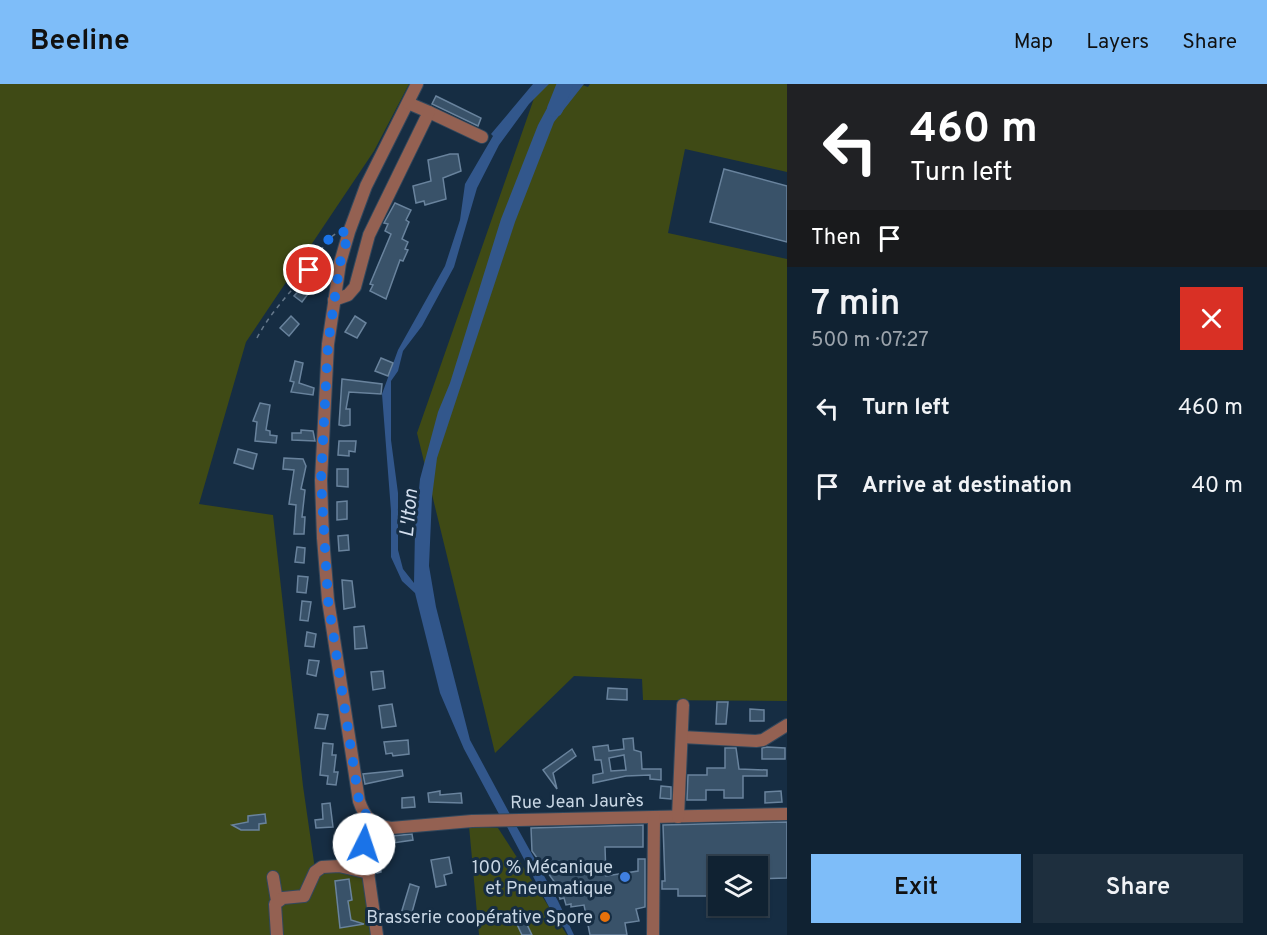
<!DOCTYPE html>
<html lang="en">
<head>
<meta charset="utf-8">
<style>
	body { margin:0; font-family:Overpass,sans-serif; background:#1e2f3e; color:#f1f3f6; height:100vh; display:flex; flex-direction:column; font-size:22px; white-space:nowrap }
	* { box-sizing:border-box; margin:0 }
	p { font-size:20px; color:#9ca4ac }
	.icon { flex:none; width:33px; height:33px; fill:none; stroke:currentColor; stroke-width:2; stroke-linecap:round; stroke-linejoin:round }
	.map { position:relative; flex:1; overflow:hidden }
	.panel { display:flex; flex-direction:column; background:#102232; width:480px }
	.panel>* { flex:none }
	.guide { background:#202124; color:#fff; overflow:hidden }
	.tools { position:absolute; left:708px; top:772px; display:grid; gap:12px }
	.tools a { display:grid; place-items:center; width:60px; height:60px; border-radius:0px; background:#102232; box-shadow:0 2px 4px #0004,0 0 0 2px #303f4d; font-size:30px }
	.pin { position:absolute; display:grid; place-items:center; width:51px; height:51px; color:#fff; margin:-26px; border:3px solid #fff; border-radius:50%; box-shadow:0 2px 6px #0007 }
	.me { position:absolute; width:66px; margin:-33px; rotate:4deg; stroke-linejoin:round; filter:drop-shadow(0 0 4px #0008) }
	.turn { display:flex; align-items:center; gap:21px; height:126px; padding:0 24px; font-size:27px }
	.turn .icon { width:78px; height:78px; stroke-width:2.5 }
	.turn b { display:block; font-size:42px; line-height:51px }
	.then { display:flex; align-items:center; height:57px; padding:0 24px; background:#0003; gap:12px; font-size:22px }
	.round { display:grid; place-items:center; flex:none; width:63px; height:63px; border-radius:0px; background:#1e2f3e }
	.overview { display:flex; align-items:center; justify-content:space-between; height:102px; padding:0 24px }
	h1 { font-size:36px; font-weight:600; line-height:45px }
	.action { display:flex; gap:12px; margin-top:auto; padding:12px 24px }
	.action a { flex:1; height:69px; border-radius:0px; background:#7ebdf9; color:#111; font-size:24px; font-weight:600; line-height:69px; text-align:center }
	.action a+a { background:#1e2f3e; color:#f1f3f6 }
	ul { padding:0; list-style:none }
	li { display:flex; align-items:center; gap:18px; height:78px; padding:0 24px }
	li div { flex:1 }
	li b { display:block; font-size:22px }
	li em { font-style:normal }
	header { display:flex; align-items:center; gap:36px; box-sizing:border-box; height:84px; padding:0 30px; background:#7ebdf9; color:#111 }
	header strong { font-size:28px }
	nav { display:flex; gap:33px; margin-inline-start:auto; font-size:21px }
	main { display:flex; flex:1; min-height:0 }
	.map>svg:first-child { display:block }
</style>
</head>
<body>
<header>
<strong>Beeline</strong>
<nav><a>Map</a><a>Layers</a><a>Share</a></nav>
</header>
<main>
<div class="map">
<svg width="787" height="851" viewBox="0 0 787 851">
	<rect width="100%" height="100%" fill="#162d43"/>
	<g fill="#3f4a15">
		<path d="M0 0H409L374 67 246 258 199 420 273 431 303 702 315 785 360 778 371 851H0Z"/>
		<path d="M539 0H580L588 3 590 0H787V88L685 65 668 149 787 175V617L643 616 642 595 574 592 495 669 417 349Z"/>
		<path d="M469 742 498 744 567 851H479Z"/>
	</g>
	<g fill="#32578c">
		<path d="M533 0H549L529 20 499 61 477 104 454 183 422 242 403 267 398 287 391 297V356L398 409V466L403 485 414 499 415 446 420 395 438 328 450 299 501 135 538 41 560 0H566L564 6 571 0H584L554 38 515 138 437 374 432 413 429 482 436 523 470 656 511 732H500L464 665 440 609 415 509 402 497 391 473V427L382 310 398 266 445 182 460 136 465 100 493 52 491 50Z"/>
		<path d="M513 736 558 817 574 851H568L564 843 558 840 504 737Z"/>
	</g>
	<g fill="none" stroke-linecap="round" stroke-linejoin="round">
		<path stroke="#32578c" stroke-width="16" d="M555 25 565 0"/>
	</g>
	<g fill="#395269" stroke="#69839d" stroke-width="1.5" fill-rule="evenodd">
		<path d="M436 12 481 34 478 42 432 20Z"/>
		<path d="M450 70H458L461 87 443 94 446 115 425 121 424 117 416 119 413 102 431 97 428 76Z"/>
		<path d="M724 85 787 102V158L710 138Z"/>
		<path d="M395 119 411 126 406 136 409 138 402 155 408 158 405 165 408 166 403 177 400 176 386 215 370 207 373 201 370 200 391 150 385 147 388 140 384 139Z"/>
		<path d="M304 201 311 206 302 218 294 212Z"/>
		<path d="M291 232 299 240 289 252 280 244Z"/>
		<path d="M355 232 366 239 357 254 345 248Z"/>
		<path d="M381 274 393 279 388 292 375 287Z"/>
		<path d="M295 277 303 279 299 299 314 304 313 311 291 308 294 298 290 297Z"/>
		<path d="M342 295 382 300 381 310 349 308 346 325H350V341L344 342 339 341Z"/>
		<path d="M260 319 270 321 266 346 270 347V351L277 352 276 359 255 357 257 338 253 337Z"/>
		<path d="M301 346 313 347 315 357 292 356V349H301Z"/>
		<path d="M339 357H356L355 368 349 367V372L338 371Z"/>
		<path d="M238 365 257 370 253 385 234 379Z"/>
		<path d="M284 374 303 375 306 382 301 405 305 406 302 433H305L304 450H294L296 421 289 420 294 386 283 385Z"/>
		<path d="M337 385H348V403L337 402Z"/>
		<path d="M347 417V435L337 436V418Z"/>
		<path d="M348 451 349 466 339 467 338 452Z"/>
		<path d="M297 463 305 464 304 479 295 478Z"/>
		<path d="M298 492 308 493 306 509 297 508Z"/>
		<path d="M342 496 352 497 355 523 344 525Z"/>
		<path d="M302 517 311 518 308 537 300 536Z"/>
		<path d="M364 542 367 564 355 565 354 543Z"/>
		<path d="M307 548 316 550 314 563 305 562Z"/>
		<path d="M309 576 319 577 316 592 307 590Z"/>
		<path d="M383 587 385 604 373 606 371 588Z"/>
		<path d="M608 604 627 605V616L607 615Z"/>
		<path d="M717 618H728L726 640H716Z"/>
		<path d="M392 620 396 642 382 644 379 622Z"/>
		<path d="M750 625 764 626V637H750Z"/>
		<path d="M318 630 328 631 325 645 315 644Z"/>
		<path d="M633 654 634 666 641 668 642 685H661V696L650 695V691L626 692 593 699V691L603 689 601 676H595L593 663 608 661 609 667 624 665 623 655ZM624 671 626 686 611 687 609 674Z"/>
		<path d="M408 656 409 670 393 672 392 669 386 670 384 658Z"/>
		<path d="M323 659 333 660 332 671H336L334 688H338L336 701 327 700 328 692 320 691Z"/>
		<path d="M767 663 785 664V675H762V664Z"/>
		<path d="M725 664H736L739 685 767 686V692H743V714H724V706H706V716H687L688 691H707V684H725Z"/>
		<path d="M572 665 576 672 553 689 557 705 543 686Z"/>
		<path d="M402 686 403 692 365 700 363 690Z"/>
		<path d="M661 702 671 703V715L660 714Z"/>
		<path d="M440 707V711L461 709 462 719 429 718 428 709Z"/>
		<path d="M781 707 782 718 765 719V708Z"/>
		<path d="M414 713 415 723 402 724V714Z"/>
		<path d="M330 719 333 743 316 744 315 736 323 735 322 720Z"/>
		<path d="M265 730 266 739 259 740V746H241L232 741 248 738V732Z"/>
		<path d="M787 738V794L758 795V783H718V804H709V812H678V805H662V797H665L663 741Z"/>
		<path d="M643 741V763H605L606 792 638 787V775H645V823L636 825 639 837 625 839 627 851H590L584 821 571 823V820L566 821 564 814 560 815 556 800 532 767 531 744Z"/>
		<path d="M375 750 381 788 377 789 371 751Z"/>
		<path d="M412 750 413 756 393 759 392 752Z"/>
		<path d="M449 773 452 789 444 791 446 801 436 803 431 776Z"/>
		<path d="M349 795 352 816 348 817 351 836 364 840 340 844 335 797Z"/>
		<path d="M410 800 419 803 411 832 400 833Z"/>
		<path d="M523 832 532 851H522L515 836Z"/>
	</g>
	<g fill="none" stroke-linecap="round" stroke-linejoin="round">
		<g stroke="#32485d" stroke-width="14">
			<g id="minor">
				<path d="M417 0 366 102 349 148 340 179 328 260 321 396 323 454 328 516 359 717C365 735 373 741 391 744L472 737 787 730"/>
				<path d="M429 28 482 53"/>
				<path d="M334 216 348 211 355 203 369 151 429 28 408 19"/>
				<path d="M682 653 756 657 763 656 787 641"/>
				<path d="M678 733 683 621"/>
				<path d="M369 736 362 747 377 851"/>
				<path d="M273 793 277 817"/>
				<path d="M277 851 275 820 283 814 304 812 315 788 322 783 339 782 369 789"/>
				<path d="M653 851 654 733"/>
			</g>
		</g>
		<path stroke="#65788b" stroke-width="1.5" stroke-dasharray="4.5 4.5" stroke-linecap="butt" d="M257 254C271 227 292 207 310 184 319 172 325 154 339 148"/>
		<use href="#minor" stroke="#946152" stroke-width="12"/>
	</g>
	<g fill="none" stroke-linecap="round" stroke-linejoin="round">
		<path stroke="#1a73e8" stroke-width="10" stroke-dasharray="0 18" d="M309 186 328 156 337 148H349L340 179 328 260 321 396 328 516 359 717 369 736 362 747 364 760"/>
	</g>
	<circle fill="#3f7fe0" stroke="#162d43" stroke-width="2" cx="625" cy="793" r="6"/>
	<circle fill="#e8710a" stroke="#162d43" stroke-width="2" cx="605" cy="833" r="6"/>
	<g text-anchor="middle" stroke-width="6" stroke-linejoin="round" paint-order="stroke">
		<g font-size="18" fill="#c8d6e4" stroke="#162d43">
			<text transform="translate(577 717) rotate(-1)" y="6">Rue Jean Jaurès</text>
		</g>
		<g font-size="18" fill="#c8d6e4" stroke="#162d43" text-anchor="end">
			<text x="613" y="789">100 % Mécanique<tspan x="613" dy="21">et Pneumatique</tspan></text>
			<text x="593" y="839">Brasserie coopérative Spore</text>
		</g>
		<g font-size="20" font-style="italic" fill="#d3deee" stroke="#162d43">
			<text transform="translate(408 429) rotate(-85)" y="7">L'Iton</text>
		</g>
	</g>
</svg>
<div class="tools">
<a><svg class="icon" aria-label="layers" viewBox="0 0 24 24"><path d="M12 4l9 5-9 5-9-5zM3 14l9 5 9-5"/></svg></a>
</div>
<div class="pin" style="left:309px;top:186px;background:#d93025"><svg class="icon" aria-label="arrive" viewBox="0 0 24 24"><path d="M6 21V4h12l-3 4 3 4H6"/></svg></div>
<svg class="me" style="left:364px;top:760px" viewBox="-20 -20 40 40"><circle r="19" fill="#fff"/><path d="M0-13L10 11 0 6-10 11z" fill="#1a73e8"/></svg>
</div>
<section class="panel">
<div class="guide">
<div class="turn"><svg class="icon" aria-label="left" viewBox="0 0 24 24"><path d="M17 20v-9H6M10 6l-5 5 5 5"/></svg><div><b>460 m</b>Turn left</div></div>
<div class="then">Then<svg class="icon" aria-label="arrive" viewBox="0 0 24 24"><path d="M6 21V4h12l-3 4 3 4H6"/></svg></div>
</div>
<div class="overview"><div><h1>7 min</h1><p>500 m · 07:27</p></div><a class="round" style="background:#d93025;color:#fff"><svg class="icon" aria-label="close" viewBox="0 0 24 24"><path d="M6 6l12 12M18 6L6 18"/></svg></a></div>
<ul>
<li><svg class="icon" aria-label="left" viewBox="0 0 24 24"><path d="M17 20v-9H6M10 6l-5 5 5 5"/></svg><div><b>Turn left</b></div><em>460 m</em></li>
<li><svg class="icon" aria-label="arrive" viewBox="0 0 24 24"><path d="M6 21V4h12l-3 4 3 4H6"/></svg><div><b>Arrive at destination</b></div><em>40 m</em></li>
</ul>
<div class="action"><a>Exit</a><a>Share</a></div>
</section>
</main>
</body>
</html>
